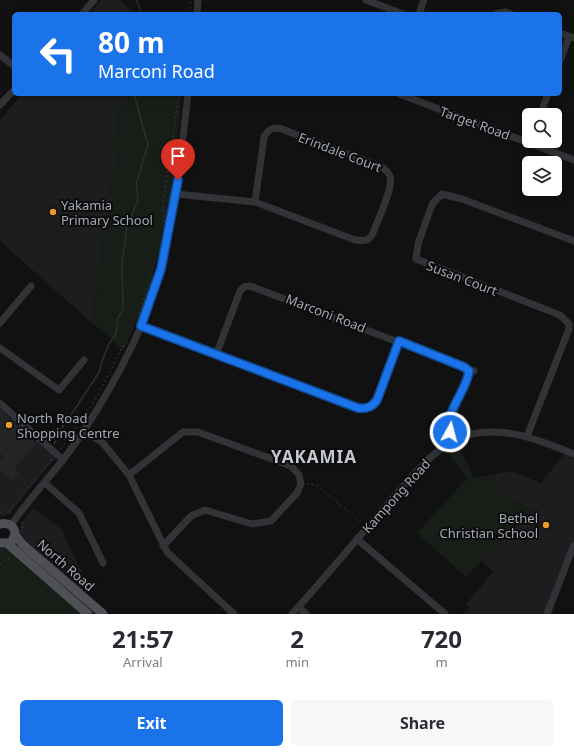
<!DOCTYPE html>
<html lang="en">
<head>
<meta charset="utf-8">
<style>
	body { margin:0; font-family:"Noto Sans",sans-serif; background:#f7f7f7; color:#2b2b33; height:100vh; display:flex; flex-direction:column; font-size:15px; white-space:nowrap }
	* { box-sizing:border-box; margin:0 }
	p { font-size:13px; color:#7c7c81 }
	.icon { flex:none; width:22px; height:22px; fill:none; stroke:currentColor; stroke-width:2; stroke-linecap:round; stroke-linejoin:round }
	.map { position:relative; height:614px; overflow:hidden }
	.sheet { display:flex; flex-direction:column; background:#fff; flex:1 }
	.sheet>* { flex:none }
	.top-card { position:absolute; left:12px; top:12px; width:550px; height:84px; border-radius:6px; box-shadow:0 2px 10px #0003; background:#1a73e8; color:#fff; overflow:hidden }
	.fabs { position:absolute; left:522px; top:108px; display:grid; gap:8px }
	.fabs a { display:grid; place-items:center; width:40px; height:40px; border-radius:6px; background:#fff; box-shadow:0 2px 10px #0003; font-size:20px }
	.pin { position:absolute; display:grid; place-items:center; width:34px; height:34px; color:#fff; margin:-41px -17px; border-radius:50% 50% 50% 0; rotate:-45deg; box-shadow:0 0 4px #0007 }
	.pin .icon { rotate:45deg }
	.me { position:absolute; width:44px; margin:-22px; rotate:7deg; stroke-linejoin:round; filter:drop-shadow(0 0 3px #0008) }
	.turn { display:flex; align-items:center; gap:14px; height:84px; padding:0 20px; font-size:18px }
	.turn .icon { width:52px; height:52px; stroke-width:2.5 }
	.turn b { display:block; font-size:28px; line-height:34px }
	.eta { display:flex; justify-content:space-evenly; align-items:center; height:68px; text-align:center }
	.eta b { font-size:24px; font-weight:700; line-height:28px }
	.button { display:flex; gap:8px; margin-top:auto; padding:8px 20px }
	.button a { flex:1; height:46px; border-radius:6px; background:#1a73e8; color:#fff; font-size:16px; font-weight:700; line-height:46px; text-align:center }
	.button a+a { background:#f7f7f7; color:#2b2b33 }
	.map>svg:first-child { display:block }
</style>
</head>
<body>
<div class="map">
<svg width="574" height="614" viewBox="0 0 574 614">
	<rect width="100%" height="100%" fill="#111112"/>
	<g fill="#1d1d1f">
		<path d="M101 0H120L133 11V14H89Z"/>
		<path d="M22 94H122L114 150 118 151 113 183H110L92 323 0 241V120Z"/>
		<path d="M0 401 60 452 9 514 0 517Z"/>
		<path d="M564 454 574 458V540L544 614H463L469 608 466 604 493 572 482 561 532 510 503 495 492 475 510 471 541 483Z"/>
		<path d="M33 508 62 530 87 584 81 591 22 538 19 531 20 525Z"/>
	</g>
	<g fill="#171d17">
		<path d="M122 94H182C174 182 164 269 124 350L92 323 110 182H113L118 152 114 151Z"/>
		<path d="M457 442 474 478 492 475 503 495 532 510 466 577 417 533 467 478 445 449Z"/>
		<path d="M0 548H7L84 614H0Z"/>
	</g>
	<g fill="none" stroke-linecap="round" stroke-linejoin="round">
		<g stroke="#273035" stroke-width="1.5">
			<path d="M136 0 142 14"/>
			<path d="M54 444 66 420 71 415 100 371 101 364 109 344 116 334 118 318 123 309 122 263 127 227 138 200 136 184 148 145 134 94"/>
		</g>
	</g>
	<path fill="#232426" d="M0 410 36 443 14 469 19 474 12 481 0 470V460L4 456 0 453Z"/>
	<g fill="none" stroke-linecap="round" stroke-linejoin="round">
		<g stroke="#383a3e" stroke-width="1" stroke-dasharray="2 3" stroke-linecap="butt">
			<path d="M189 14 191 0"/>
			<path d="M385 94 394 97"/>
			<path d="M526 135 529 132"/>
			<path d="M164 222 163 202 179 94"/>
			<path d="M139 314 152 275"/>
			<path d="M117 345 121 350 128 339"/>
			<path d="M98 395 121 350"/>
			<path d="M61 449 96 398"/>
			<path d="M307 484 316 485 362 523"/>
			<path d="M9 511 52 459"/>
			<path d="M0 512 4 513 9 511 11 513"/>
			<path d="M22 528 24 523 22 521"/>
			<path d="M0 565 8 559 13 558"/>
		</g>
		<g stroke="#323337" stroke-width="7">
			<path d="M366 0 403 14"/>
			<path d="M82 14 94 0"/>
			<path d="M197 14 198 0"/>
			<path d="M419 14 424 0"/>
			<path d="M496 14 505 12 511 14"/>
			<path d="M560 33 574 38"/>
			<path d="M0 55 14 66"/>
			<path d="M560 61 569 37"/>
			<path d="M399 94 574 160"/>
			<path d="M0 105 14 90"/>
			<path d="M540 115 548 94"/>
			<path d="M176 194 255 202 355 240C363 241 369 242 373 233 377 221 394 188 390 176 388 172 386 170 382 167L279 128C271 128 268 130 264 137L255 202"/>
			<path d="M0 323 31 286"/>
			<path d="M141 326 358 408C367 409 372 407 377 400L399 341"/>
			<path d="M0 348 59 390 84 360"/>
			<path d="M216 355 240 291 244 287 250 286 464 367 469 371H474"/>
			<path d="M0 403 63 460"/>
			<path d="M83 431 102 442 129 475 167 552 234 614"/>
			<path d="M527 436 569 329V324L560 315 416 259 418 244 430 210 433 203 442 194 462 199 574 241"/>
			<path d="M454 442 449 424 469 371"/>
			<path d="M129 475 183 432H198L291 466 299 475 301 484 297 493 271 521 252 524 205 510 191 516 163 546"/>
			<path d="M45 483 79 513 103 563"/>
			<path d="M11 525C33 493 62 465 83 432 115 383 147 324 161 268 176 211 181 152 188 94"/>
			<path d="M357 539 445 614"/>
			<path d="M298 607 306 614"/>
			<path d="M292 614C326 577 358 537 392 499 413 476 436 444 468 435 504 425 541 441 574 454"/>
			<path d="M547 614 574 545"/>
		</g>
		<g stroke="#4e5056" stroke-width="9">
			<path d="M0 524C9 522 15 526 15 535L11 543H0"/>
			<path d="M15 535 23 545 103 614"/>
			<path d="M8 544 88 614"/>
		</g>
	</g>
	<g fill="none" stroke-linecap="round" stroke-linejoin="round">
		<g stroke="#114b97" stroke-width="10">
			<path id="route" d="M178 180 161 269 141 326 358 408C367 409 372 407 377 400L399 341 464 367 469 371C467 391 444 412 450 432"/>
		</g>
		<use href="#route" stroke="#1a73e8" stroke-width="7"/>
	</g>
	<g fill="#ee992c" stroke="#0c0c0d" stroke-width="1.5">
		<circle cx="53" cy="212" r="4"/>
		<circle cx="9" cy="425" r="4"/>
		<circle cx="546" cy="525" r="4"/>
	</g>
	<g text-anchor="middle" stroke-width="4" stroke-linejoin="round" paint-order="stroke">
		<g font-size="13" fill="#a2a9b3" stroke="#0c0c0d">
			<text transform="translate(475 123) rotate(20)" y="5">Target Road</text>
			<text transform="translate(340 152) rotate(21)" y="5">Erindale Court</text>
			<text transform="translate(462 278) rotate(21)" y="5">Susan Court</text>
			<text transform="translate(326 313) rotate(21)" y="5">Marconi Road</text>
			<text transform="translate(396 496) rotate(-48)" y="5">Kampong Road</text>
			<text transform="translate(66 565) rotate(41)" y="5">North Road</text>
		</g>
		<g font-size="13" fill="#a2a9b3" stroke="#0c0c0d" text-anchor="start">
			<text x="61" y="210">Yakamia<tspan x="61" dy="15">Primary School</tspan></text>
			<text x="17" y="423">North Road<tspan x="17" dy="15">Shopping Centre</tspan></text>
			<text x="538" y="523" text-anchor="end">Bethel<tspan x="538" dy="15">Christian School</tspan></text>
		</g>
		<g font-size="17" font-weight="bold" letter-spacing="1" fill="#c3c7cf" stroke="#0c0c0d">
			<text x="314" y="463">YAKAMIA</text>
		</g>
	</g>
</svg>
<div class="fabs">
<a><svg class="icon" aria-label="search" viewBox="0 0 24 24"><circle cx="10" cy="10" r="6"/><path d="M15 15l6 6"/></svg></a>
<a><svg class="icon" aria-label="layers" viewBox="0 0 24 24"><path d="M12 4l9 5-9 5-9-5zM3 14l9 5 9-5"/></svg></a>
</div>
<div class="pin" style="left:178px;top:180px;background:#d93025"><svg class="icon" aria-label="arrive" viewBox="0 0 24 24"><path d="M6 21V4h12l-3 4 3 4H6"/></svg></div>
<svg class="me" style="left:450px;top:432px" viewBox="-20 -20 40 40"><circle r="17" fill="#1a73e8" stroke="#fff" stroke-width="3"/><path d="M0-11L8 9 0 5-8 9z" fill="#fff"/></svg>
<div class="top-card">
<div class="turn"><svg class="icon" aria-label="left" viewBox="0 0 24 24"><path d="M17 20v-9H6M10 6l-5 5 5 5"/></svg><div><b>80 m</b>Marconi Road</div></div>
</div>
</div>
<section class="sheet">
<div class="eta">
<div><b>21:57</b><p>Arrival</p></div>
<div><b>2</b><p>min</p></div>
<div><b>720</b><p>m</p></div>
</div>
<div class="button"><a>Exit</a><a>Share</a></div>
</section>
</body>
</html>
